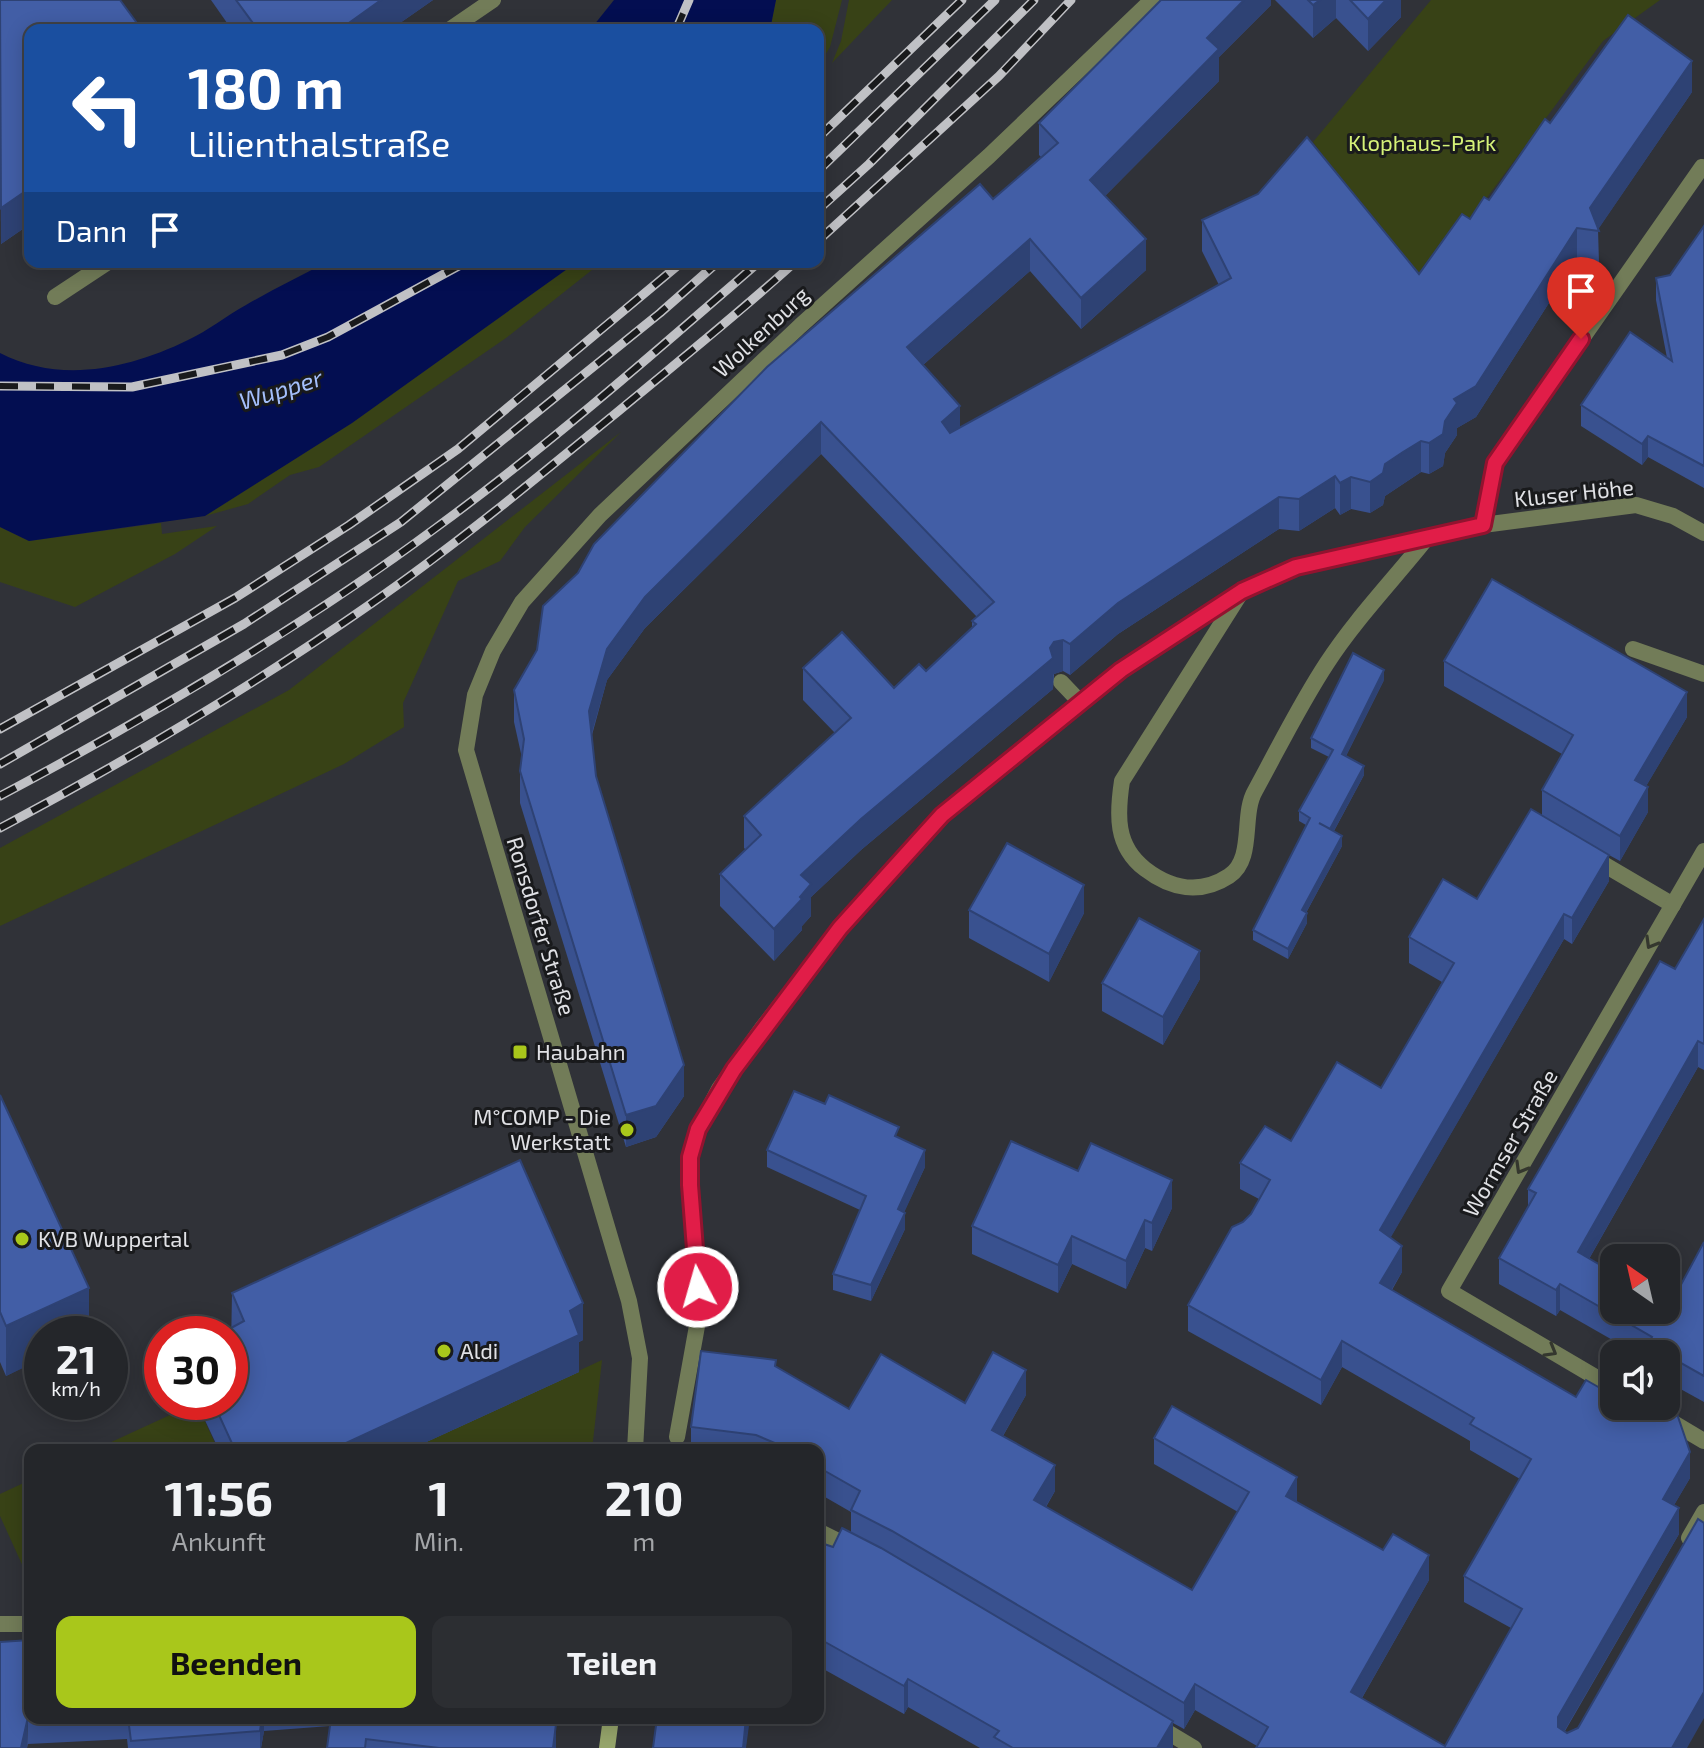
<!DOCTYPE html>
<html lang="de">
<head>
<meta charset="utf-8">
<style>
	body { margin:0; font-family:"Exo 2",sans-serif; background:#2c2e32; color:#f1f3f6; height:100vh; display:flex; flex-direction:column; font-size:30px; white-space:nowrap }
	* { box-sizing:border-box; margin:0 }
	p { font-size:26px; color:#a3a5a8 }
	.icon { flex:none; width:44px; height:44px; fill:none; stroke:currentColor; stroke-width:2; stroke-linecap:round; stroke-linejoin:round }
	.map { position:relative; flex:1; overflow:hidden }
	.details { position:absolute; left:24px; top:1444px; width:800px; height:280px; display:flex; flex-direction:column; background:#24262a; border-radius:16px; box-shadow:0 4px 20px #0003,0 0 0 2px #414347 }
	.details>* { flex:none }
	.guide { position:absolute; left:24px; top:24px; width:800px; height:244px; border-radius:16px; box-shadow:0 4px 20px #0003,0 0 0 2px #414347; background:#1a4fa0; color:#fff; overflow:hidden }
	.needle { width:52px; rotate:326deg }
	.tools { position:absolute; left:1600px; top:1244px; display:grid; gap:16px }
	.tools a { display:grid; place-items:center; width:80px; height:80px; border-radius:16px; background:#24262a; box-shadow:0 4px 20px #0003,0 0 0 2px #414347; font-size:40px }
	.speed { position:absolute; left:24px; top:1316px; display:flex; gap:16px; font-size:40px; font-weight:700; text-align:center }
	.speed>* { display:grid; place-content:center; width:104px; height:104px; border-radius:50%; background:#24262a; box-shadow:0 4px 20px #0003,0 0 0 2px #414347; line-height:1 }
	.speed small { font-size:20px; font-weight:400 }
	.speed .limit { border:12px solid #d22; background:#fff; color:#111 }
	.pin { position:absolute; display:grid; place-items:center; width:68px; height:68px; color:#fff; margin:-82px -34px; border-radius:50% 50% 50% 0; rotate:-45deg; box-shadow:0 0 8px #0007 }
	.pin .icon { rotate:45deg }
	.me { position:absolute; width:88px; margin:-44px; rotate:354deg; stroke-linejoin:round; filter:drop-shadow(0 0 6px #0008) }
	.turn { display:flex; align-items:center; gap:28px; height:168px; padding:0 32px; font-size:36px }
	.turn .icon { width:104px; height:104px; stroke-width:2.5 }
	.turn b { display:block; font-size:56px; line-height:68px }
	.then { display:flex; align-items:center; height:76px; padding:0 32px; background:#0003; gap:16px; font-size:30px }
	.eta { display:flex; justify-content:space-evenly; align-items:center; height:136px; text-align:center }
	.eta b { font-size:48px; font-weight:700; line-height:56px }
	.primary-button { display:flex; gap:16px; margin-top:auto; padding:16px 32px }
	.primary-button a { flex:1; height:92px; border-radius:16px; background:#a9c71b; color:#111; font-size:32px; font-weight:700; line-height:92px; text-align:center }
	.primary-button a+a { background:#2c2e32; color:#f1f3f6 }
	.map>svg:first-child { display:block }
</style>
</head>
<body>
<div class="map">
<svg width="1704" height="1748" viewBox="0 0 1704 1748">
	<rect width="100%" height="100%" fill="#303238"/>
	<g fill="#384216">
		<path d="M776 0H842L830 47 818 67V30H770Z"/>
		<path d="M849 0H892L832 63 841 41Z"/>
		<path d="M1431 0H1660L1603 41 1420 288 1313 142Z"/>
		<path d="M577 262H602L506 338 319 467 290 475 248 504 205 516 352 423Z"/>
		<path d="M621 432 525 527 500 561 458 581 403 703 404 727 344 764 0 926V848L289 690Z"/>
		<path d="M161 523 162 534 217 526 175 554 75 607 0 582V527L29 541Z"/>
		<path d="M602 1360 592 1450H408Z"/>
		<path d="M175 1402H204L201 1413 218 1450H94L170 1415Z"/>
		<path d="M30 1480V1582L0 1516V1494Z"/>
	</g>
	<g fill="#030e51">
		<path d="M614 0H776L770 30H590Z"/>
		<path d="M327 262H577L352 423 205 516 29 541 0 527V353C60 384 129 369 188 340 208 331 226 316 246 305 272 290 300 276 327 262Z"/>
	</g>
	<g fill="none" stroke-linecap="round" stroke-linejoin="round">
		<g stroke="#727c58" stroke-width="16">
			<path d="M449 30 493 0"/>
			<path d="M55 297 108 262"/>
			<path d="M1242 591 1122 781C1117 814 1115 846 1145 869 1171 889 1200 895 1229 876 1255 859 1241 815 1255 791 1278 749 1300 704 1327 663 1354 621 1394 579 1426 539"/>
			<path d="M1633 649 1704 674"/>
			<path d="M1061 682 1081 703"/>
			<path d="M1593 858 1673 905"/>
		</g>
		<g stroke="#727c58" stroke-width="16">
			<path d="M1483 525 1495 463 1702 167"/>
			<path d="M1614 1388 1449 1291 1704 851"/>
			<path d="M1645 1406 1704 1441"/>
			<path d="M677 1437 697 1326 698 1287 690 1185V1157L698 1129 719 1089 763 1027 840 928 942 815 1121 670 1242 591 1296 567 1483 525 1636 505 1673 516 1704 533"/>
			<path d="M635 1450 640 1358 629 1301 466 750 475 695 493 651 522 602 600 515 800 326 989 156 1152 0"/>
			<path d="M818 1531 854 1549"/>
			<path d="M1689 1538 1704 1512"/>
			<path d="M0 1624H30"/>
			<path d="M1154 1724 1194 1748"/>
		</g>
		<path stroke="#96a56b" stroke-width="16" d="M607 1748 611 1718"/>
		<g stroke="#c0c1c5" stroke-width="9">
			<g id="rail">
				<path d="M676 30 689 0"/>
				<path d="M818 138 962 0"/>
				<path d="M818 171 995 0"/>
				<path d="M818 210 869 164 1034 0"/>
				<path d="M818 241 999 76 1071 0"/>
				<path d="M0 386 132 387 282 355 328 337 466 262"/>
				<path d="M0 729 235 598 349 525 458 449 682 262"/>
				<path d="M0 764 244 624 401 522 660 313 718 262"/>
				<path d="M0 796C151 716 299 629 437 527 549 445 654 353 759 262"/>
				<path d="M0 828C128 760 253 686 372 603 456 545 535 479 615 414 675 364 737 315 795 262"/>
			</g>
		</g>
		<use href="#rail" stroke="#191a1c" stroke-width="6" stroke-dasharray="18" stroke-linecap="butt"/>
	</g>
	<g fill="#39518f">
		<path d="M0 0 30 30V224L1 244Z"/>
		<path d="M211 0H433L390 30H232Z"/>
		<path d="M1271 0V5L1219 57V81L1105 196 1146 270 1081 329 1030 271 923 365 960 428 1219 285 1202 251V220L1419 274 1470 219 1489 200 1550 123 1692 92 1598 229 1599 263 1577 259 1476 417 1457 428V435L1445 453 1443 466 1429 474 1421 472 1385 496 1383 505 1370 513 1351 509 1340 515 1335 508 1299 531 1279 529 1118 634 1070 675 1063 671 1054 674 1053 689 861 850 811 897V916L802 926V930L774 961 720 906V874L746 850 744 848V816L835 733 803 700V668L894 688 926 671 972 627V621L977 617 821 454 645 628 607 680 592 735 596 776 684 1096 656 1137 626 1147 520 803V771L522 758 514 722V690L993 199 1041 157 1039 155V123Z"/>
		<path d="M1275 0H1401V17L1368 51 1336 18 1313 38Z"/>
		<path d="M1704 226V488L1648 457 1642 465 1581 426V405L1667 358 1656 300V278L1670 275Z"/>
		<path d="M1444 661 1687 717 1646 786 1648 812 1620 861 1609 855V881L1572 944 1564 939 1390 1238 1402 1272 1392 1290 1690 1478 1674 1505 1679 1534 1565 1731 1567 1733 1687 1748 1257 1746 1195 1710 1184 1729 1173 1723V1748H980L908 1707 904 1714 818 1666V1542L833 1547 851 1533V1512L818 1493V1450H691V1427L776 1367 849 1409 965 1403 1026 1395 1003 1436 1055 1491 1046 1507 1192 1590 1238 1512 1154 1464V1438L1297 1502 1429 1580 1362 1698 1445 1746 1511 1628 1464 1602V1576L1520 1479 1470 1450V1441L1342 1367 1321 1405 1188 1331V1305L1243 1222 1251 1214 1259 1199 1240 1189V1163L1291 1141 1381 1088 1442 982 1409 963V937L1477 899 1542 815V790L1562 754 1444 686Z"/>
		<path d="M1384 680 1346 756 1364 775 1334 831 1342 846 1306 913 1307 923 1288 959 1253 940V930L1306 825 1299 821V811L1329 757 1311 748V738Z"/>
		<path d="M969 910 1084 913 1049 982 969 938Z"/>
		<path d="M1704 919V1070L1698 1067 1589 1259 1670 1305 1704 1242V1402L1666 1381V1354H1637L1560 1310 1556 1316 1499 1284V1258L1528 1207V1189L1675 969Z"/>
		<path d="M1200 979 1163 1045 1102 1011V983Z"/>
		<path d="M0 1095 89 1334 6 1376 0 1362Z"/>
		<path d="M899 1138 925 1167 904 1212 905 1229 871 1301 833 1290V1274L860 1210 767 1167V1150Z"/>
		<path d="M1078 1171 1172 1208 1152 1251 1145 1248 1126 1289 1072 1264 1058 1293 972 1254V1226Z"/>
		<path d="M232 1293 583 1340 579 1342V1372L409 1450H219L202 1414V1402H230Z"/>
		<path d="M30 1640V1718H522V1720L556 1748H327L330 1726 264 1731 261 1748H128L127 1739 28 1744 27 1748Z"/>
	</g>
	<g fill="#2e4274">
		<path d="M381 0H433L390 30H339Z"/>
		<path d="M1244 0H1271V5L1219 57V81L1090 211V180L1207 38Z"/>
		<path d="M1320 0H1336V18L1313 38V5Z"/>
		<path d="M1386 0H1401V17L1368 51V19Z"/>
		<path d="M1692 61V92L1597 231 1590 208Z"/>
		<path d="M30 188V224L1 244V208Z"/>
		<path d="M1577 228V259L1476 417 1457 428V435L1445 453 1443 466 1429 474V443L1445 421 1454 399Z"/>
		<path d="M1030 239V271L907 379V347Z"/>
		<path d="M1146 239V270L1081 329V298Z"/>
		<path d="M960 406V438L942 454V422Z"/>
		<path d="M821 422V454L645 628 607 680 589 743V711L607 649 645 597Z"/>
		<path d="M1648 436V457L1642 465V444Z"/>
		<path d="M1421 441V472L1385 496 1383 505 1370 513V482L1385 464Z"/>
		<path d="M1335 476V508L1299 531V499Z"/>
		<path d="M1351 477V509L1340 515V483Z"/>
		<path d="M1279 497V529L1118 634 1070 675V644L1118 603Z"/>
		<path d="M1063 640V671L1054 674 1053 675V689L861 850 811 897V916L802 926V930L774 961V929L801 875 861 819 1050 648 1054 642Z"/>
		<path d="M1384 670V680L1342 764V754Z"/>
		<path d="M1687 692V717L1635 805V780Z"/>
		<path d="M1364 766V775L1330 838V829Z"/>
		<path d="M1648 787V812L1620 861V836Z"/>
		<path d="M1342 836V846L1302 920V910Z"/>
		<path d="M1609 855V881L1572 944V918Z"/>
		<path d="M1084 885V913L1049 982V954Z"/>
		<path d="M1307 913V923L1288 959V949Z"/>
		<path d="M1564 914V939L1380 1256V1230Z"/>
		<path d="M1200 951V979L1163 1045V1017Z"/>
		<path d="M1698 1041V1067L1578 1278V1252Z"/>
		<path d="M684 1065V1096L656 1137 626 1147V1115Z"/>
		<path d="M925 1150V1167L898 1226V1209Z"/>
		<path d="M1172 1180V1208L1152 1251V1223Z"/>
		<path d="M905 1213V1229L871 1301V1285Z"/>
		<path d="M1145 1220V1248L1126 1289V1261Z"/>
		<path d="M1072 1236V1264L1058 1293V1265Z"/>
		<path d="M1402 1246V1272L1380 1309V1283Z"/>
		<path d="M1560 1284V1310L1556 1316V1290Z"/>
		<path d="M89 1288V1334H42V1359L6 1376V1326Z"/>
		<path d="M583 1303V1340L579 1342V1372L409 1450H331Z"/>
		<path d="M1342 1341V1367L1321 1405V1380Z"/>
		<path d="M1026 1370V1395L992 1455V1430Z"/>
		<path d="M1690 1452V1478L1663 1524V1499Z"/>
		<path d="M1055 1465V1491L1034 1526V1500Z"/>
		<path d="M1297 1477V1503L1286 1496Z"/>
		<path d="M1679 1508V1534L1558 1742V1717Z"/>
		<path d="M1429 1555V1580L1351 1717V1692Z"/>
		<path d="M908 1679V1707L904 1714V1686Z"/>
		<path d="M1195 1684V1710L1184 1729V1703Z"/>
		<path d="M1704 1692V1718L1687 1748H1672Z"/>
		<path d="M28 1717 27 1748H21Z"/>
		<path d="M262 1718H264V1731L261 1748H260V1731Z"/>
		<path d="M746 1718H750L746 1748H743Z"/>
		<path d="M1173 1721V1748H1157Z"/>
		<path d="M556 1724V1748H553Z"/>
	</g>
	<g fill="#425ea6" stroke="#2e4274" stroke-width="2">
		<path d="M0 0H120L142 30H30V188L1 208Z"/>
		<path d="M236 0H381L339 30H258Z"/>
		<path d="M1161 0H1244L1207 38 1219 49 1090 180 1146 239 1081 298 1030 239 907 347 960 406 942 422 950 433 1231 278 1202 220 1258 194 1307 137 1419 274 1462 214 1470 219 1484 197 1489 200 1545 119 1550 123 1628 15 1692 61 1590 208 1599 231 1577 228 1476 386 1454 399 1457 403 1445 421 1443 434 1429 443 1421 441 1403 452 1385 464 1383 473 1370 482 1351 477 1340 483 1335 476 1299 499 1279 497 1118 603 1070 644 1063 640 1054 642 1050 648 1053 658 861 819 801 875 811 884 800 897 802 899 774 929 720 874 761 835 744 816 851 718 803 668 842 632 894 688 919 664 926 671 976 624 972 621 994 602 821 422 645 597 607 649 589 711 596 776 684 1065 656 1106 626 1115 520 771 524 739 514 690 537 650 543 606 578 573 594 544 767 367 980 184 993 199 1058 143 1039 123Z"/>
		<path d="M1308 0H1320L1313 5Z"/>
		<path d="M1350 0H1386L1368 19Z"/>
		<path d="M1704 226V466L1648 436 1642 444 1581 405 1630 332 1672 361 1656 278 1670 275Z"/>
		<path d="M1492 579 1687 692 1635 780 1648 787 1620 836 1542 790 1573 735 1444 661Z"/>
		<path d="M1353 653 1384 670 1342 754 1364 766 1330 829 1319 823 1342 836 1302 910 1307 913 1288 949 1253 930 1310 818 1299 811 1333 750 1311 738Z"/>
		<path d="M1531 809 1609 855 1572 918 1564 914 1380 1230 1402 1246 1380 1283 1576 1397 1586 1380 1614 1396V1406L1666 1405 1676 1411 1690 1452 1663 1499 1679 1508 1558 1717V1727L1567 1733 1578 1728 1698 1519 1704 1523V1692L1672 1748H1256L1268 1727 1195 1684 1184 1703 892 1531 851 1510 860 1491 818 1467V1450H788L777 1444 756 1435 691 1427 701 1351 776 1360 775 1366 849 1409 881 1354 965 1403 993 1352 1026 1370 992 1430 1055 1465 1034 1500 1192 1590 1249 1492 1154 1438 1172 1406 1297 1477 1286 1496 1383 1550 1393 1534 1429 1555 1351 1692 1445 1746 1522 1609 1464 1576 1531 1459 1470 1424 1474 1418 1342 1341 1321 1380 1188 1305 1232 1227 1243 1222 1251 1214 1270 1180 1240 1163 1265 1126 1291 1141 1337 1062 1381 1088 1454 963 1409 937 1443 879 1477 899Z"/>
		<path d="M1007 843 1084 885 1049 954 969 910Z"/>
		<path d="M1139 918 1200 951 1163 1017 1102 983Z"/>
		<path d="M1704 919V1044L1698 1041 1578 1252 1614 1273V1310H1666V1303L1670 1305 1704 1242V1376L1656 1349 1657 1354H1643L1652 1337 1560 1284 1556 1290 1499 1258 1536 1193 1528 1189 1660 961 1675 969Z"/>
		<path d="M794 1091 825 1104 829 1095 899 1127 895 1136 925 1150 898 1209 905 1213 871 1285 833 1274 866 1196 767 1150Z"/>
		<path d="M0 1095 89 1288 6 1326 0 1312Z"/>
		<path d="M1011 1141 1078 1171 1091 1143 1172 1180 1152 1223 1145 1220 1126 1261 1072 1236 1058 1265 972 1226Z"/>
		<path d="M520 1160 583 1303 570 1311 579 1335 331 1450H235L213 1402H230V1334H220L244 1321 232 1293Z"/>
		<path d="M842 1528 881 1548 1173 1721 1157 1748H1013L994 1737 999 1731 908 1679 904 1686 818 1638V1542L833 1547Z"/>
		<path d="M30 1640V1717H28L21 1748H0V1642Z"/>
		<path d="M128 1718H262L260 1731 131 1741Z"/>
		<path d="M331 1718H519V1720L556 1724 553 1748H439L366 1739 365 1748H327Z"/>
		<path d="M657 1718H746L743 1748H653Z"/>
	</g>
	<defs><path id="oneway-chevron" d="M-2-3.5L2.5 0L-2 3.5" fill="none" stroke-width="1.6" stroke-linecap="round" stroke-linejoin="round" transform="scale(2)"/></defs>
	<g stroke="#34372e">
		<use href="#oneway-chevron" transform="translate(1651 943) rotate(120)"/>
		<use href="#oneway-chevron" transform="translate(1521 1168) rotate(120)"/>
		<use href="#oneway-chevron" transform="translate(1551 1351) rotate(30)"/>
	</g>
	<g fill="none" stroke-linecap="round" stroke-linejoin="round">
		<g stroke="#92132f" stroke-width="20">
			<path id="route" d="M698 1287 690 1185V1157L698 1129 734 1069 840 928 942 815 1121 670 1242 591 1296 567 1483 525 1495 463 1581 339"/>
		</g>
		<use href="#route" stroke="#e11d48" stroke-width="14"/>
	</g>
	<g fill="#a9c71b" stroke="#191a1c" stroke-width="3">
		<rect x="512" y="1044" width="16" height="16" rx="4"/>
		<circle cx="627" cy="1130" r="8"/>
		<circle cx="22" cy="1239" r="8"/>
		<circle cx="444" cy="1351" r="8"/>
	</g>
	<g text-anchor="middle" stroke-width="6" stroke-linejoin="round" paint-order="stroke">
		<g font-size="22" fill="#d5f178" stroke="#191a1c">
			<text x="1422" y="151">Klophaus-Park</text>
		</g>
		<g font-size="22" fill="#e0e1e5" stroke="#191a1c">
			<text transform="translate(761 332) rotate(-43)" y="8">Wolkenburg</text>
			<text transform="translate(1574 493) rotate(-6)" y="8">Kluser Höhe</text>
			<text transform="translate(541 926) rotate(73)" y="8">Ronsdorfer Straße</text>
			<text transform="translate(1510 1143) rotate(-60)" y="8">Wormser Straße</text>
		</g>
		<g font-size="22" fill="#e0e1e5" stroke="#191a1c" text-anchor="start">
			<text x="536" y="1060">Haubahn</text>
			<text x="611" y="1125" text-anchor="end">M°COMP - Die<tspan x="611" dy="25">Werkstatt</tspan></text>
			<text x="38" y="1247">KVB Wuppertal</text>
			<text x="460" y="1359">Aldi</text>
		</g>
		<g font-size="24" font-style="italic" fill="#a4bffb" stroke="#191a1c">
			<text transform="translate(281 390) rotate(-17)" y="8">Wupper</text>
		</g>
	</g>
</svg>
<div class="tools">
<a><svg class="needle" viewBox="-14 -14 28 28"><path d="M0-13l5 13h-10z" fill="#e53935"/><path d="M0 13l5-13h-10z" fill="#a3a5a8"/></svg></a>
<a><svg class="icon" aria-label="sound" viewBox="0 0 24 24"><path d="M4 9h4l5-4v14l-5-4H4zM17 9q2 3 0 6"/></svg></a>
</div>
<div class="speed"><div>21<small>km/h</small></div><div class="limit">30</div></div>
<div class="pin" style="left:1581px;top:339px;background:#d93025"><svg class="icon" aria-label="arrive" viewBox="0 0 24 24"><path d="M6 21V4h12l-3 4 3 4H6"/></svg></div>
<svg class="me" style="left:698px;top:1287px" viewBox="-20 -20 40 40"><circle r="17" fill="#e11d48" stroke="#fff" stroke-width="3"/><path d="M0-11L8 9 0 5-8 9z" fill="#fff"/></svg>
<div class="guide">
<div class="turn"><svg class="icon" aria-label="left" viewBox="0 0 24 24"><path d="M17 20v-9H6M10 6l-5 5 5 5"/></svg><div><b>180 m</b>Lilienthalstraße</div></div>
<div class="then">Dann<svg class="icon" aria-label="arrive" viewBox="0 0 24 24"><path d="M6 21V4h12l-3 4 3 4H6"/></svg></div>
</div>
<section class="details">
<div class="eta">
<div><b>11:56</b><p>Ankunft</p></div>
<div><b>1</b><p>Min.</p></div>
<div><b>210</b><p>m</p></div>
</div>
<div class="primary-button"><a>Beenden</a><a>Teilen</a></div>
</section>
</div>
</body>
</html>
